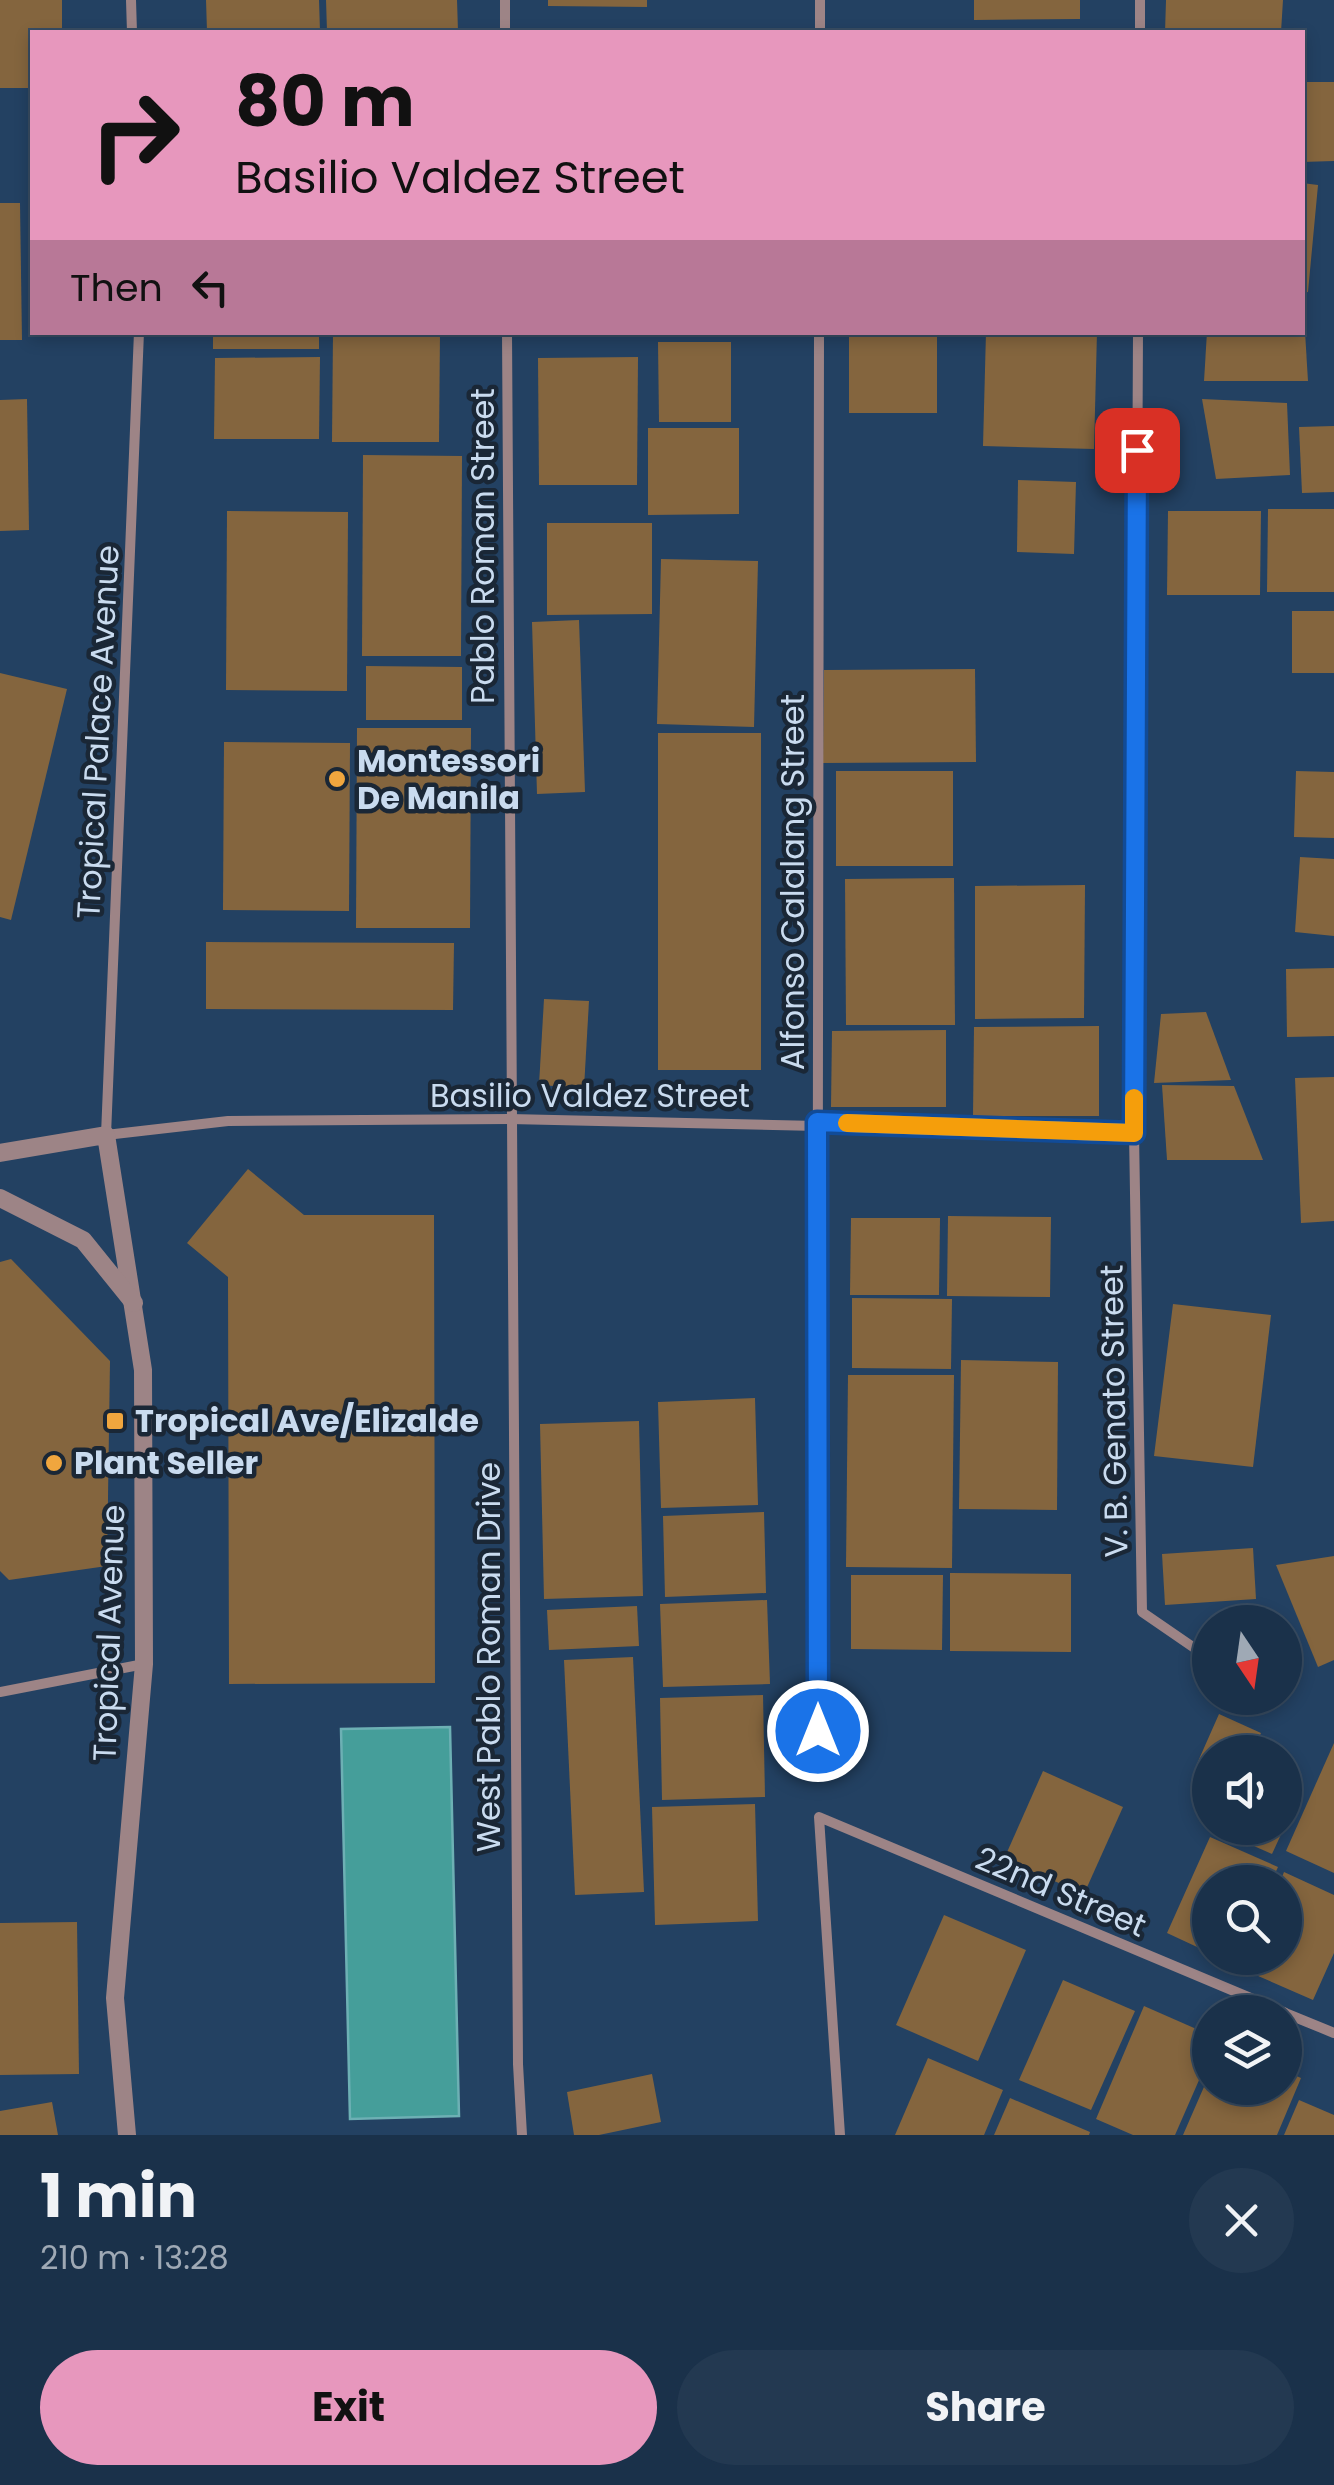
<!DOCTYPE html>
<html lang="en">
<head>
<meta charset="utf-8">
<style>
	body { margin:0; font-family:Poppins,sans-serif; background:#233951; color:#f1f3f6; height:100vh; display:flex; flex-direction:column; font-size:38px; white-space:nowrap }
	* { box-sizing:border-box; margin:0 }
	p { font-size:32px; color:#9fa9b5 }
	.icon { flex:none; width:55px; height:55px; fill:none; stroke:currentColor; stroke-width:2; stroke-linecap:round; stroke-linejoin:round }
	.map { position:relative; height:2135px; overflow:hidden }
	.panel { display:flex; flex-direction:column; background:#1a314a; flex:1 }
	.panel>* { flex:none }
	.hud { position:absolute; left:30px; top:30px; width:1275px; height:305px; border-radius:0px; box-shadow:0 5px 15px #0003,0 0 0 2px #384c62; background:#e797bd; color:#111; overflow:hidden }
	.needle { width:65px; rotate:167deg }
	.fabs { position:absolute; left:1192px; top:1605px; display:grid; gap:20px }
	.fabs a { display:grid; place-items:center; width:110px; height:110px; border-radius:50%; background:#1a314a; box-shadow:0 5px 15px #0003,0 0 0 2px #384c62; font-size:50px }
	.pin { position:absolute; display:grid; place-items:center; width:85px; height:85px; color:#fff; margin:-42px; border-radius:20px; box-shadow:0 5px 15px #0006 }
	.me { position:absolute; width:110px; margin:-55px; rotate:0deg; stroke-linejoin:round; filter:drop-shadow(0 0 8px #0008) }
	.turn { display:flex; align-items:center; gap:35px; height:210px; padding:0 40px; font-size:45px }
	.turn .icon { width:130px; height:130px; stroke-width:2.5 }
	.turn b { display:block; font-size:70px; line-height:85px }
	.then { display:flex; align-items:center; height:95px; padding:0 40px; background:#0003; gap:20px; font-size:38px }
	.round { display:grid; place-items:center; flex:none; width:105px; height:105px; border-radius:52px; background:#233951 }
	.head { display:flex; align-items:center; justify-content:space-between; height:170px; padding:0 40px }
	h1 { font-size:60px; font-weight:700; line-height:75px }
	.primary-button { display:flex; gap:20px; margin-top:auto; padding:20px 40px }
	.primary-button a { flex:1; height:115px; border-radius:60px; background:#e797bd; color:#111; font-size:40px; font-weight:700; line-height:115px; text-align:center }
	.primary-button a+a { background:#233951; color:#f1f3f6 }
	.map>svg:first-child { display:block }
</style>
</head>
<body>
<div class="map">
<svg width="1334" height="2135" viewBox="0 0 1334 2135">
	<rect width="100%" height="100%" fill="#234162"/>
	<path fill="#459e9a" stroke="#6db0b4" stroke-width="2.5" d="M450 1727 459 2116 350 2119 341 1729Z"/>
	<g fill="#84653e">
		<path d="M0 0H62V32H32V88H0Z"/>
		<path d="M206 0H319L320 32H207Z"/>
		<path d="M326 0H457L458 32H327Z"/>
		<path d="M548 0H647V7L548 6Z"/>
		<path d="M974 0H1080V19L974 20Z"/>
		<path d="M1166 0H1283L1281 32H1165Z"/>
		<path d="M1302 82H1334V161L1302 162Z"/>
		<path d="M1302 183 1318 185 1308 292 1302 293Z"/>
		<path d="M0 203H20L22 340H0Z"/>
		<rect x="213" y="332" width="106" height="17"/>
		<path d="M333 332H440L439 442H332Z"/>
		<rect x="849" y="332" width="88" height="81"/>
		<path d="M986 332H1097L1094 449 983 446Z"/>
		<path d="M1207 332H1305L1308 381H1204Z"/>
		<path d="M658 342H731V422H659Z"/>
		<path d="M320 357 319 439H214L215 358Z"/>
		<path d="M638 357 637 485H539L538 358Z"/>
		<path d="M27 399 29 530 0 531V400Z"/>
		<path d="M1202 399 1287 403 1290 475 1216 479Z"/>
		<path d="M1334 426V492L1302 493 1299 427Z"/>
		<path d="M648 428H739V514L648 515Z"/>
		<path d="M363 455 462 456 461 656H362Z"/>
		<path d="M1018 480 1076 482 1074 554 1017 552Z"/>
		<path d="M1268 509H1334V592H1267Z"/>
		<path d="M227 511 348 512 347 691 226 690Z"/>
		<path d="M1168 511H1261L1260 595H1167Z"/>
		<path d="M547 523H652V614L547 615Z"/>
		<path d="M661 559 758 561 754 727 657 724Z"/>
		<rect x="1292" y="611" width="42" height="62"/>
		<path d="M579 620 585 792 537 794 532 622Z"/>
		<path d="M366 666 462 667V720H366Z"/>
		<path d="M975 669 976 762 823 763 824 670Z"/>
		<path d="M0 673 67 689 11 920 0 917Z"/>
		<path d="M357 728H471L470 928H356Z"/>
		<rect x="658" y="733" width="103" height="337"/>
		<path d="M224 742 350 743 349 911 223 910Z"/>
		<rect x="836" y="771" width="117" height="95"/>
		<path d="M1296 771 1334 772V838L1294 837Z"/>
		<path d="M1300 857 1334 859V936L1295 932Z"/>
		<path d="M954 878 955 1025H846L845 879Z"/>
		<path d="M1085 885 1084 1018 975 1019V886Z"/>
		<path d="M206 942 454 943 453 1010 206 1009Z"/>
		<path d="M1334 968V1036L1287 1037 1286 969Z"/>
		<path d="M544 999 589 1001 584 1088 539 1085Z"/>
		<path d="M1206 1012 1231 1080 1154 1083 1161 1014Z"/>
		<path d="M1099 1026V1116H973L974 1027Z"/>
		<path d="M946 1030V1107H831L832 1031Z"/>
		<path d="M1334 1077V1221L1301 1223 1295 1078Z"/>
		<path d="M1162 1085 1234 1086 1263 1160H1167Z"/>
		<path d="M248 1169 304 1215H434L435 1683 229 1684 228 1277 187 1243Z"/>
		<path d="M948 1216 1051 1217 1050 1297 947 1296Z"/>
		<path d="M851 1218H940L939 1295H850Z"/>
		<path d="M11 1259 110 1361 107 1566 9 1580 0 1571V1262Z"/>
		<path d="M852 1298 952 1299 951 1369 852 1368Z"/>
		<path d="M1173 1304 1271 1315 1253 1467 1154 1456Z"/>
		<path d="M961 1360 1058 1362 1057 1510 959 1509Z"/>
		<path d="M848 1375H954L952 1568 846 1567Z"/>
		<path d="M755 1398 758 1505 661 1508 658 1402Z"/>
		<path d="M639 1421 643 1596 544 1599 540 1424Z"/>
		<path d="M764 1512 766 1593 665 1597 663 1516Z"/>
		<path d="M1253 1548 1256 1599 1165 1605 1162 1554Z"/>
		<path d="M1334 1556V1660L1318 1667 1276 1565Z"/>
		<path d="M950 1573 1071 1574V1652L950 1651Z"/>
		<path d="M851 1575H943L942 1650 851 1649Z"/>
		<path d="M767 1600 770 1684 663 1687 660 1604Z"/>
		<path d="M637 1606 639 1646 549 1650 547 1610Z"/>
		<path d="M633 1657 644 1892 575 1895 564 1660Z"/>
		<path d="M763 1695 765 1797 662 1800 660 1698Z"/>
		<path d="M1219 1714 1261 1733 1253 1752H1210V1772L1196 1766Z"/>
		<path d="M1334 1743V1873L1286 1851Z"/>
		<path d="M1043 1771 1123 1807 1084 1894 1004 1859Z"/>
		<path d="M755 1804 758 1921 655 1925 652 1807Z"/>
		<path d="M1213 1828H1284L1272 1854Z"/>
		<path d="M1210 1837 1278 1867 1271 1882H1210V1953L1167 1933Z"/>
		<path d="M1284 1872 1334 1895V1953L1313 2000 1242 1969 1247 1958H1285V1882H1280Z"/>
		<path d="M944 1915 1026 1950 978 2061 896 2025Z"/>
		<path d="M77 1922 79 2074 0 2075V1923Z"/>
		<path d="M1063 1980 1135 2011 1091 2110 1019 2080Z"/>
		<path d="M1144 2006 1210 2035V2055L1175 2135H1133L1096 2119Z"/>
		<path d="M928 2058 1003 2090 984 2135H895Z"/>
		<path d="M1285 2071 1301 2078 1277 2135H1183L1210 2073V2088H1285Z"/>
		<path d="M652 2074 661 2122 599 2135H574L567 2092Z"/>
		<path d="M1010 2098 1090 2132 1089 2135H994Z"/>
		<path d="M1299 2100 1334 2115V2135H1284Z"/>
		<path d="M52 2102 58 2135H0V2111Z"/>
	</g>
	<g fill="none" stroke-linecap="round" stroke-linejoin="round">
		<g stroke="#9d8486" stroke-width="10">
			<path d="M131 0 132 32"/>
			<path d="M505 0V32"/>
			<path d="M820 32V0"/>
			<path d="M1140 32V0"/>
			<path d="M139 332 106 1135 228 1121 510 1119 1134 1133"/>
			<path d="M507 332 518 2064 522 2135"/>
			<path d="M1138 332 1134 1133 1142 1612 1206 1656"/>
			<path d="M0 1692 144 1664"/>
			<path d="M817 1731 819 332"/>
			<path d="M1285 2013 1334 2033"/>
			<path d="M840 2135 819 1817 1284 2012"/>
		</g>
		<g stroke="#9d8486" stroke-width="18">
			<path d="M0 1153 106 1135 143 1370 144 1664 115 1998 127 2135"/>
			<path d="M0 1198 83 1240 134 1303"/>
		</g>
	</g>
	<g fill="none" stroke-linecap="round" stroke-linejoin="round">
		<g stroke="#114b97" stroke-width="25">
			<path id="route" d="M818 1731 817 1122 1134 1133 1137 450"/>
		</g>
		<use href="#route" stroke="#1a73e8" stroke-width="18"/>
		<path stroke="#f59e0b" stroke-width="18" d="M847 1123 1134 1133V1098"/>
	</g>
	<g fill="#f0a63e" stroke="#1a2736" stroke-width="4">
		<circle cx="337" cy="779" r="10"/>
		<rect x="105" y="1411" width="20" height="20" rx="5"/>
		<circle cx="54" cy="1463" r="10"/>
	</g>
	<g text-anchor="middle" stroke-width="9" stroke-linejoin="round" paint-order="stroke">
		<g font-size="32" fill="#c9dbef" stroke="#1a2736">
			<text transform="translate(483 546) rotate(-90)" y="11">Pablo Roman Street</text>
			<text transform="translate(98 732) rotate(-87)" y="11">Tropical Palace Avenue</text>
			<text transform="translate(793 882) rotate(-90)" y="11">Alfonso Calalang Street</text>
			<text x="590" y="1107">Basilio Valdez Street</text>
			<text transform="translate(1114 1411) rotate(-91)" y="11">V. B. Genato Street</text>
			<text transform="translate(109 1633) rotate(-88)" y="11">Tropical Avenue</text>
			<text transform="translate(489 1657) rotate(-90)" y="11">West Pablo Roman Drive</text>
			<text transform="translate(1061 1892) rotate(23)" y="11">22nd Street</text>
		</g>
		<g font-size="32" font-weight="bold" fill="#c9dbef" stroke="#1a2736" text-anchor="start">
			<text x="357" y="772">Montessori<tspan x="357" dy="37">De Manila</tspan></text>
			<text x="135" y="1432">Tropical Ave/Elizalde</text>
			<text x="74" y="1474">Plant Seller</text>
		</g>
	</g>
</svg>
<div class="fabs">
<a><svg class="needle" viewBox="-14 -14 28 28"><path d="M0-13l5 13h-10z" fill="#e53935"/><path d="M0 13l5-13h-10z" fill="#9fa9b5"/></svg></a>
<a><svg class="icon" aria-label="sound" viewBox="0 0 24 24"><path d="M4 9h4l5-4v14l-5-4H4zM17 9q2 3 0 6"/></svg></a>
<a><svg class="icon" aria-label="search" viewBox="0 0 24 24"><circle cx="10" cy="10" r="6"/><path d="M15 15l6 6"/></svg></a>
<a><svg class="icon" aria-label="layers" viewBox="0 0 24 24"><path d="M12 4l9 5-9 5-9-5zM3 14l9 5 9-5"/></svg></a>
</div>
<div class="pin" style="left:1137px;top:450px;background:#d93025"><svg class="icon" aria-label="arrive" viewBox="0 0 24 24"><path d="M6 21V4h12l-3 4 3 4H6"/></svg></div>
<svg class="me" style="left:818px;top:1731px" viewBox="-20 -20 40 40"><circle r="17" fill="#1a73e8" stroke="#fff" stroke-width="3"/><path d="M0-11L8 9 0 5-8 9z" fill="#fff"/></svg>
<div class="hud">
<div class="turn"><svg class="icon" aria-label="right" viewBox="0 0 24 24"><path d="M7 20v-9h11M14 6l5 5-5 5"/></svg><div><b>80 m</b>Basilio Valdez Street</div></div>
<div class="then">Then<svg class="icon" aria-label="left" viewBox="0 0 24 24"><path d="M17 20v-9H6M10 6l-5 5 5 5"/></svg></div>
</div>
</div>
<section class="panel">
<div class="head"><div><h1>1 min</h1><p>210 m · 13:28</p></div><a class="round"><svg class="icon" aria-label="close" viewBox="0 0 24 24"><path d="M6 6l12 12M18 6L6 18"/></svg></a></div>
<div class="primary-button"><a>Exit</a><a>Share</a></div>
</section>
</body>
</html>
